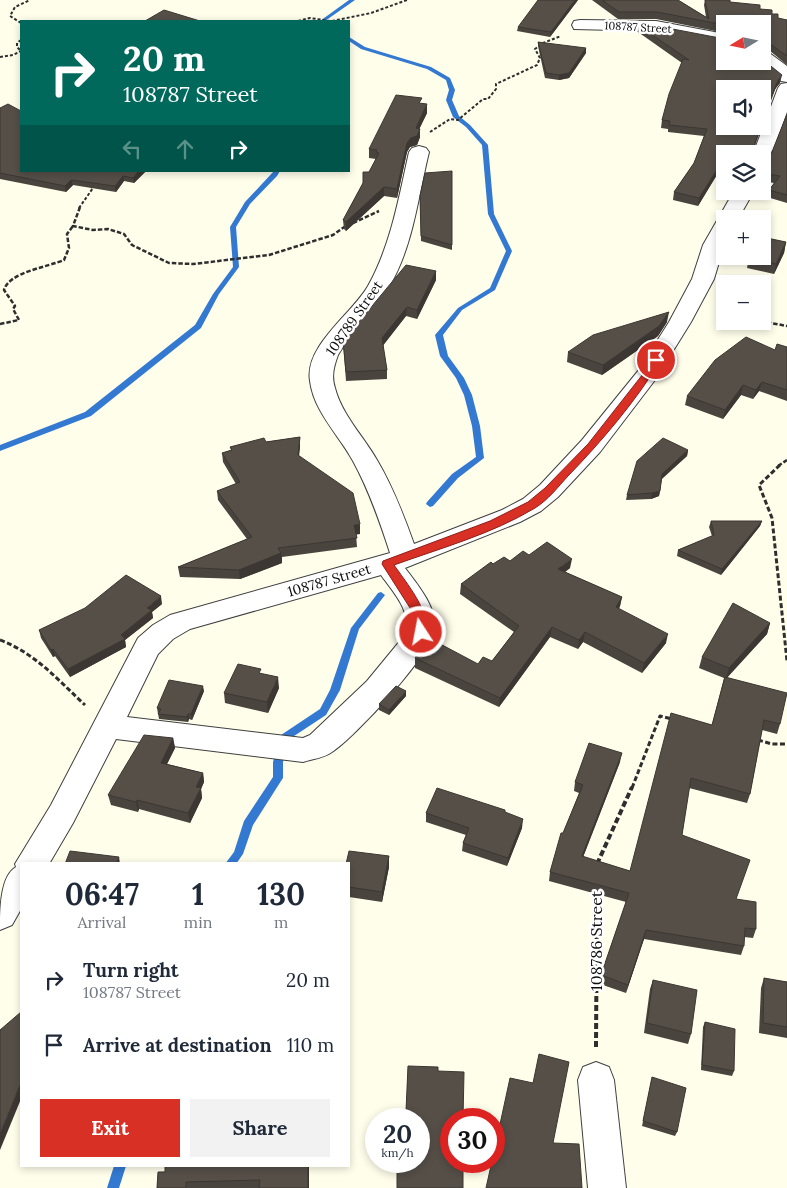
<!DOCTYPE html>
<html lang="en">
<head>
<meta charset="utf-8">
<style>
	body { margin:0; font-family:Lora,serif; background:#f2f2f3; color:#1f2937; height:100vh; display:flex; flex-direction:column; font-size:19px; white-space:nowrap }
	* { box-sizing:border-box; margin:0 }
	p { font-size:16px; color:#747a83 }
	.icon { flex:none; width:28px; height:28px; fill:none; stroke:currentColor; stroke-width:2; stroke-linecap:round; stroke-linejoin:round }
	.map { position:relative; flex:1; overflow:hidden }
	.side { position:absolute; left:20px; top:862px; width:330px; height:305px; display:flex; flex-direction:column; background:#fff; border-radius:0px; box-shadow:0 2px 8px #0003 }
	.side>* { flex:none }
	.top-card { position:absolute; left:20px; top:20px; width:330px; height:152px; border-radius:0px; box-shadow:0 2px 8px #0003; background:#00695c; color:#fff; overflow:hidden }
	.needle { width:32px; rotate:260deg }
	.fabs { position:absolute; left:716px; top:15px; display:grid; gap:10px }
	.fabs a { display:grid; place-items:center; width:55px; height:55px; border-radius:0px; background:#fff; box-shadow:0 2px 8px #0003; font-size:25px }
	.speed { position:absolute; left:365px; top:1108px; display:flex; gap:10px; font-size:25px; font-weight:700; text-align:center }
	.speed>* { display:grid; place-content:center; width:65px; height:65px; border-radius:50%; background:#fff; box-shadow:0 2px 8px #0003; line-height:1 }
	.speed small { font-size:12px; font-weight:400 }
	.speed .limit { border:8px solid #d22; background:#fff; color:#111 }
	.pin { position:absolute; display:grid; place-items:center; width:42px; height:42px; color:#fff; margin:-21px; border:2px solid #fff; border-radius:50%; box-shadow:0 1px 5px #0007 }
	.me { position:absolute; width:55px; margin:-28px; rotate:349deg; stroke-linejoin:round; filter:drop-shadow(0 0 4px #0008) }
	.turn { display:flex; align-items:center; gap:18px; height:105px; padding:0 20px; font-size:22px }
	.turn .icon { width:65px; height:65px; stroke-width:2.5 }
	.turn b { display:block; font-size:35px; line-height:42px }
	.lanes { display:flex; align-items:center; height:48px; padding:0 20px; background:#0003; justify-content:center; gap:25px; direction:ltr }
	.lanes .off { opacity:.35 }
	.eta { display:flex; justify-content:space-evenly; align-items:center; height:85px; text-align:center }
	.eta b { font-size:30px; font-weight:700; line-height:35px }
	.button { display:flex; gap:10px; margin-top:auto; padding:10px 20px }
	.button a { flex:1; height:58px; border-radius:0px; background:#d93025; color:#fff; font-size:20px; font-weight:700; line-height:58px; text-align:center }
	.button a+a { background:#f2f2f3; color:#1f2937 }
	ul { padding:0; list-style:none }
	li { display:flex; align-items:center; gap:15px; height:65px; padding:0 20px }
	li div { flex:1 }
	li b { display:block; font-size:19px }
	li em { font-style:normal }
	.map>svg:first-child { display:block }
</style>
</head>
<body>
<div class="map">
<svg width="787" height="1188" viewBox="0 0 787 1188">
	<rect width="100%" height="100%" fill="#fffeeb"/>
	<g fill="none" stroke-linecap="round" stroke-linejoin="round">
		<g fill="#3379d2" fill-rule="evenodd">
			<path d="M349 0H355L325 21H320Z"/>
			<path d="M349 37 365 47 431 67 450 78 455 90 452 100 459 116 470 125 488 145 494 214 512 251 495 290 462 310 443 335 448 356 464 378 472 395 480 426 484 458 458 478 433 506 430 507 426 504 427 502 452 474 476 457 472 426 464 395 456 378 440 356 435 335 458 308 490 288 506 251 488 214 482 145 466 127 453 117 446 100 449 90 446 80 427 69 361 49 349 41Z"/>
			<path d="M274 171H280L277 176 250 204 236 227 239 267 219 294 201 328 91 416 0 451V445L85 412 195 325 213 294 233 267 230 227 245 202Z"/>
			<path d="M381 592 385 595 359 629 340 690 326 715 288 740 283 762V778L281 781 253 825 243 854 236 864H225L234 852 244 821 273 777V762L281 735 320 709 330 690 351 628 378 593Z"/>
			<path d="M114 1166H126L119 1188H107Z"/>
		</g>
		<g stroke="#3f3f3f" stroke-width="2">
			<g id="minor">
				<path d="M580 20 656 21 725 34V44L656 31 574 29 572 25 574 21Z"/>
				<path d="M762 51 768 52 787 66V82L781 81 758 61H762Z"/>
				<path d="M787 83V112L772 154 769 158 762 160V154H753L778 88 781 84Z"/>
				<path d="M419 146 426 148 429 152C418 197 413 247 389 287 374 312 352 330 338 355 334 366 331 376 335 388 342 415 364 437 377 460 393 487 404 516 414 544L502 510 523 499 540 485 582 440 638 371 669 322 692 279 703 245 734 191H754L738 219H725V242L714 279 691 322 655 380 600 452 558 497 541 511 520 522 405 568C417 584 436 606 435 628 434 652 354 738 332 752 324 758 312 759 303 762L116 739 73 823 49 864H21V909L12 925 0 930C0 910 0 876 16 867L15 864 51 805 138 638 153 625 170 615 390 553C380 522 369 490 353 461 339 435 314 412 310 381 304 346 352 314 368 286 391 245 399 197 409 152L412 148ZM381 575C393 592 414 613 404 636L367 681 310 735 303 738 127 717 158 654 173 639 190 629Z"/>
				<path d="M596 1062 609 1067 614 1080 626 1188H588L578 1080 583 1067Z"/>
			</g>
		</g>
		<g stroke="#2e2e2e" stroke-width="2" stroke-dasharray="3 2" stroke-linecap="butt">
			<path d="M298 21 310 18 330 21"/>
			<path d="M332 21 371 13 407 0"/>
			<path d="M21 23 10 16 15 7 30 0"/>
			<path d="M21 40 17 43V47L21 51"/>
			<path d="M0 57 13 55 21 51"/>
			<path d="M430 132 450 119 458 120 483 99H488L496 89V84L537 65 540 58 535 49 543 43 561 36"/>
			<path d="M79 208 93 188 90 186"/>
		</g>
		<g stroke="#2e2e2e" stroke-width="2.5" stroke-dasharray="4.5 2" stroke-linecap="butt">
			<path d="M80 207 73 226 93 230 108 229 124 234 132 245 169 263 193 264 269 255 333 235 347 225"/>
			<path d="M353 223 379 211"/>
			<path d="M762 317 771 323 787 326"/>
			<path d="M0 324 19 320 13 309 15 306 4 290C9 272 48 267 64 260L69 248 67 234 73 226"/>
			<path d="M778 466 787 460"/>
		</g>
		<g stroke="#2e2e2e" stroke-width="3" stroke-dasharray="5 2.5" stroke-linecap="butt">
			<path d="M780 465 759 485 772 518 787 661"/>
			<path d="M0 640C35 653 58 680 85 705"/>
			<path d="M758 740 772 744H787"/>
			<path d="M632 788 660 716 672 719"/>
		</g>
		<g stroke="#2e2e2e" stroke-width="4" stroke-dasharray="6 3" stroke-linecap="butt">
			<path d="M597 864 632 787"/>
			<path d="M596 1047 597 891"/>
		</g>
		<use href="#minor" fill="#fff" fill-rule="evenodd"/>
	</g>
	<g fill="#49443e">
		<path d="M578 0 550 37 517 31 518 27Z"/>
		<path d="M592 0H678L706 17 704 5 705 0H730V2L760 9 772 14 778 18 787 20V65L769 50 762 49V24H725V33L656 19H618Z"/>
		<path d="M639 26 780 83 725 154V174L718 173 698 206 673 200 674 192 694 163 704 136 668 132V129L661 128 662 120 682 63 638 32Z"/>
		<path d="M538 42 586 53 569 78 559 80 545 78 538 46Z"/>
		<path d="M422 104 427 113 419 129 420 137 417 145 410 147 407 152 397 198 384 196 346 231 344 229 343 220 376 159 369 158V149Z"/>
		<path d="M0 108 21 171H146L134 183 124 181 116 192 73 185 66 192 0 179Z"/>
		<path d="M787 114V203L767 197 769 190 774 183 762 181V154L772 152Z"/>
		<path d="M452 171V250L421 241 420 196Z"/>
		<path d="M786 242 784 253 774 274 747 268 749 257Z"/>
		<path d="M436 271V280L417 319 406 316 383 345 387 370V379L346 381 343 341Z"/>
		<path d="M667 322 658 336 602 375 567 362 568 352Z"/>
		<path d="M787 347V401L759 391 753 399 741 395 723 419 685 405 687 396 775 350Z"/>
		<path d="M300 437V446L299 456 360 534H356L357 547 282 557V563L240 579 180 577 178 567 247 539 218 500 217 491 236 484 223 462 222 453 231 450 230 447Z"/>
		<path d="M688 450 687 456 662 479 659 496 651 499 626 500 627 495Z"/>
		<path d="M711 521H762L760 526 721 575 677 556 678 550 712 536 709 527Z"/>
		<path d="M529 555 570 568 565 572 622 597 620 606 619 609 666 643 642 673 583 642 578 649 550 637 499 707 415 668V658L478 664 492 661 514 632 460 594 461 584 493 564 510 561Z"/>
		<path d="M162 604 152 612 153 618 125 640 126 647 70 677 55 656 53 657 41 638 39 630Z"/>
		<path d="M770 623 767 634 727 677 780 724 777 734 762 730 750 794 747 803 689 788 682 835 736 900 756 929 753 938 744 937V946L741 955 644 939 626 993 600 984 601 975 626 902 549 881 550 872 563 833 579 793 574 791 575 782 620 762 583 857 630 871 712 725 724 678 699 668 702 657Z"/>
		<path d="M279 688 268 713 225 703 224 693Z"/>
		<path d="M204 691 192 720 189 719 188 722 159 719 157 708Z"/>
		<path d="M406 696 389 715 379 710V704Z"/>
		<path d="M173 738 175 748 167 764 203 773 204 782 201 789 202 798 190 823 139 809 138 812 111 805 108 795Z"/>
		<path d="M505 810V812L522 828 507 866 462 851 463 843 466 835 426 822V813Z"/>
		<path d="M389 856V867L382 902 349 897V864Z"/>
		<path d="M764 978 787 982V1038L759 1033 761 988Z"/>
		<path d="M653 980 691 1034 688 1044 644 1033 650 989Z"/>
		<path d="M705 1022 734 1071 732 1076 701 1070 703 1027Z"/>
		<path d="M408 1066 438 1071 412 1162 419 1119H406Z"/>
		<path d="M652 1077 677 1132 675 1136 642 1126Z"/>
		<path d="M309 1166V1188H157L158 1172Z"/>
	</g>
	<g fill="#3c3732">
		<path d="M575 0H578L550 37 551 32Z"/>
		<path d="M586 48V53L569 78 559 80V75Z"/>
		<path d="M782 75 780 83 776 87 762 125V122L778 80Z"/>
		<path d="M427 104V113L416 136 420 129V137L417 145 410 147 407 152 397 198V189L407 143 416 128Z"/>
		<path d="M761 126H762L752 154 753 148Z"/>
		<path d="M720 165 718 173 698 206 699 198Z"/>
		<path d="M139 171H146L134 183 133 178Z"/>
		<path d="M123 176 124 181 116 192 115 186Z"/>
		<path d="M71 180 73 185 66 192 65 186Z"/>
		<path d="M384 187V196L346 231V222Z"/>
		<path d="M786 242 784 253 774 274 776 264Z"/>
		<path d="M436 271V280L417 319V310Z"/>
		<path d="M407 307 406 316 382 347V338Z"/>
		<path d="M669 312 667 322 658 336 602 375 603 365Z"/>
		<path d="M762 382 759 391 753 399 756 390Z"/>
		<path d="M743 385 741 395 723 419 725 410Z"/>
		<path d="M300 437V446L298 464V455Z"/>
		<path d="M688 450 687 456 661 479 662 474Z"/>
		<path d="M660 491 659 496 651 499 652 493Z"/>
		<path d="M762 521 760 526 721 575 722 569Z"/>
		<path d="M360 524V534L354 535V525Z"/>
		<path d="M281 553 282 563 240 579 239 570Z"/>
		<path d="M572 559 570 568 557 578 558 569Z"/>
		<path d="M161 596 162 604 152 612 153 618 125 640 126 647 70 677 68 669 121 635 147 608Z"/>
		<path d="M622 597 620 606 614 617 616 607Z"/>
		<path d="M770 623 767 634 726 679 729 668Z"/>
		<path d="M552 627 550 637 499 707 500 698Z"/>
		<path d="M585 632 583 642 578 649 579 640Z"/>
		<path d="M668 634 666 643 642 673 644 663Z"/>
		<path d="M53 649 55 656 53 657 51 650Z"/>
		<path d="M278 677 279 688 268 713 267 702Z"/>
		<path d="M203 686 204 691 192 720 191 714Z"/>
		<path d="M406 691V696L389 715V710Z"/>
		<path d="M188 714 189 719 188 722 187 717Z"/>
		<path d="M173 738 175 748 163 772 161 763Z"/>
		<path d="M622 753 620 762 580 865 582 856Z"/>
		<path d="M203 773 204 782 201 789 202 798 190 823 188 813 196 787Z"/>
		<path d="M137 800 139 809 138 812 136 802Z"/>
		<path d="M523 819 522 828 507 866 508 858Z"/>
		<path d="M389 856V867L382 902V892Z"/>
		<path d="M119 857 120 864H116Z"/>
		<path d="M646 930 644 939 626 993 628 985Z"/>
		<path d="M20 1085 21 1087V1099L0 1150V1134Z"/>
		<rect x="308" y="1166" width="1" height="22"/>
	</g>
	<g fill="#554f48" stroke="#3c3732">
		<path d="M538 0H575L551 32 518 27Z"/>
		<path d="M602 0H678L709 19 705 0H730V2L760 5V9L772 10V14H778V18L787 20V56L770 44 764 42 762 43V24H725V25L657 12H619Z"/>
		<path d="M164 10 200 21H145Z"/>
		<path d="M639 26H657L725 39V61H762V59L782 75 778 80 762 122V89H725V126H761L753 148 762 149V154H725V166L720 165 699 198 674 192 694 163 707 129 669 125 670 121 662 120 669 94 683 59 689 60Z"/>
		<path d="M538 42 586 48 569 73 559 75 546 73Z"/>
		<path d="M396 95 422 98 419 103 427 104 416 128 420 129 417 136 411 138 407 143 397 189 384 187 346 222 343 220 363 183V172H369L379 153 376 152 377 150 369 149Z"/>
		<path d="M8 104 21 111V171H139L133 178 123 176 115 186 71 180 65 186 0 173V108Z"/>
		<path d="M787 114V195L769 190 780 176 762 173V154L772 152Z"/>
		<path d="M452 171V245L421 236 420 196 425 173Z"/>
		<path d="M762 237 786 242 776 264 749 257V256H762Z"/>
		<path d="M406 265 436 271 417 310 407 307 382 338 387 370 346 372 343 341Z"/>
		<path d="M669 312 659 326 603 365 568 352 593 335Z"/>
		<path d="M746 337 775 350 777 344 787 347V390L762 382 756 390 743 385 725 410 687 396 715 360Z"/>
		<path d="M300 437 298 455 353 493 360 524 354 525 357 538 278 548 281 553 239 570 178 567 252 537 217 491 240 482 222 453 232 450 230 447 264 438 266 442Z"/>
		<path d="M663 438 688 450 662 474 660 491 652 493 627 495 637 461Z"/>
		<path d="M711 521H762L722 569 678 550 714 535Z"/>
		<path d="M547 542 572 559 558 569 622 597 616 607 668 634 644 663 585 632 579 640 552 627 500 698 415 658 429 638 478 664 483 657 492 661 519 626 461 584 491 562 493 564 504 557 510 561 523 551 529 555Z"/>
		<path d="M126 575 161 596 147 608 152 610 121 635 125 639 68 669 53 649 51 650 39 630 85 608Z"/>
		<path d="M733 603 770 623 729 668 702 657Z"/>
		<path d="M238 664 261 669 259 673 278 677 267 702 224 693Z"/>
		<path d="M725 677 787 693 780 724 764 720 750 794 691 778 682 835 750 860 736 899 756 902V929L745 928 744 946 646 930 628 985 601 975 629 893 550 872 561 833H563L583 785 575 782 589 743 622 753 582 856 630 871 671 713 712 725Z"/>
		<path d="M169 680 203 686 191 714H188L187 717 158 714 161 709 157 708Z"/>
		<path d="M396 686 406 691 389 710 379 704Z"/>
		<path d="M144 735 173 738 161 763 203 773 196 787 201 788 188 813 137 800 136 802 108 795Z"/>
		<path d="M437 788 505 810V812L523 819 508 858 463 843 469 828 426 813Z"/>
		<path d="M70 851 119 857 116 864H65Z"/>
		<path d="M349 851 389 856 382 892 349 887V864H346Z"/>
		<path d="M764 978 787 982V1027L763 1023Z"/>
		<path d="M653 980 697 990 691 1034 647 1023Z"/>
		<path d="M21 1012V1085H20L0 1134V1030Z"/>
		<path d="M705 1022 735 1029 734 1071 702 1065Z"/>
		<path d="M539 1054 569 1062 553 1143 579 1144 582 1188H486L492 1161H494V1152L510 1078 533 1083Z"/>
		<path d="M408 1066 438 1067V1071L464 1072 463 1119H451V1161H463V1188H397V1162L419 1161V1119H412V1112L406 1111Z"/>
		<path d="M652 1077 686 1088 677 1132 643 1121Z"/>
		<path d="M165 1166H308V1188H259L260 1180 186 1182V1188H157L158 1172H165Z"/>
	</g>
	<path fill="#d93025" stroke="#8d1f18" d="M653 358H656L661 360C635 402 602 441 568 476 558 487 548 500 535 508 492 534 441 548 394 565 405 581 434 616 425 635H417L412 611 382 564 383 561 490 521 528 502 545 488 588 444 643 374Z"/>
	<g text-anchor="middle" stroke-width="5" stroke-linejoin="round" paint-order="stroke">
		<g font-size="11" fill="#0c0c0c" stroke="#fff">
			<text transform="translate(638 27) rotate(3)" y="4">108787 Street</text>
		</g>
		<g font-size="14" fill="#0c0c0c" stroke="#fff">
			<text transform="translate(354 318) rotate(-55)" y="5">108789 Street</text>
			<text transform="translate(329 580) rotate(-16)" y="5">108787 Street</text>
		</g>
		<g font-size="16" fill="#0c0c0c" stroke="#fff">
			<text transform="translate(596 941) rotate(-90)" y="6">108786 Street</text>
		</g>
	</g>
</svg>
<div class="fabs">
<a><svg class="needle" viewBox="-14 -14 28 28"><path d="M0-13l5 13h-10z" fill="#e53935"/><path d="M0 13l5-13h-10z" fill="#747a83"/></svg></a>
<a><svg class="icon" aria-label="sound" viewBox="0 0 24 24"><path d="M4 9h4l5-4v14l-5-4H4zM17 9q2 3 0 6"/></svg></a>
<a><svg class="icon" aria-label="layers" viewBox="0 0 24 24"><path d="M12 4l9 5-9 5-9-5zM3 14l9 5 9-5"/></svg></a>
<a>+</a>
<a>−</a>
</div>
<div class="speed"><div>20<small>km/h</small></div><div class="limit">30</div></div>
<div class="pin" style="left:656px;top:360px;background:#d93025"><svg class="icon" aria-label="arrive" viewBox="0 0 24 24"><path d="M6 21V4h12l-3 4 3 4H6"/></svg></div>
<svg class="me" style="left:421px;top:632px" viewBox="-20 -20 40 40"><circle r="17" fill="#d93025" stroke="#fff" stroke-width="3"/><path d="M0-11L8 9 0 5-8 9z" fill="#fff"/></svg>
<div class="top-card">
<div class="turn"><svg class="icon" aria-label="right" viewBox="0 0 24 24"><path d="M7 20v-9h11M14 6l5 5-5 5"/></svg><div><b>20 m</b>108787 Street</div></div>
<div class="lanes"><svg class="icon off" aria-label="left" viewBox="0 0 24 24"><path d="M17 20v-9H6M10 6l-5 5 5 5"/></svg><svg class="icon off" aria-label="ahead" viewBox="0 0 24 24"><path d="M12 20V5M6 11l6-6 6 6"/></svg><svg class="icon" aria-label="right" viewBox="0 0 24 24"><path d="M7 20v-9h11M14 6l5 5-5 5"/></svg></div>
</div>
<section class="side">
<div class="eta">
<div><b>06:47</b><p>Arrival</p></div>
<div><b>1</b><p>min</p></div>
<div><b>130</b><p>m</p></div>
</div>
<ul>
<li><svg class="icon" aria-label="right" viewBox="0 0 24 24"><path d="M7 20v-9h11M14 6l5 5-5 5"/></svg><div><b>Turn right</b><p>108787 Street</p></div><em>20 m</em></li>
<li><svg class="icon" aria-label="arrive" viewBox="0 0 24 24"><path d="M6 21V4h12l-3 4 3 4H6"/></svg><div><b>Arrive at destination</b></div><em>110 m</em></li>
</ul>
<div class="button"><a>Exit</a><a>Share</a></div>
</section>
</div>
</body>
</html>
